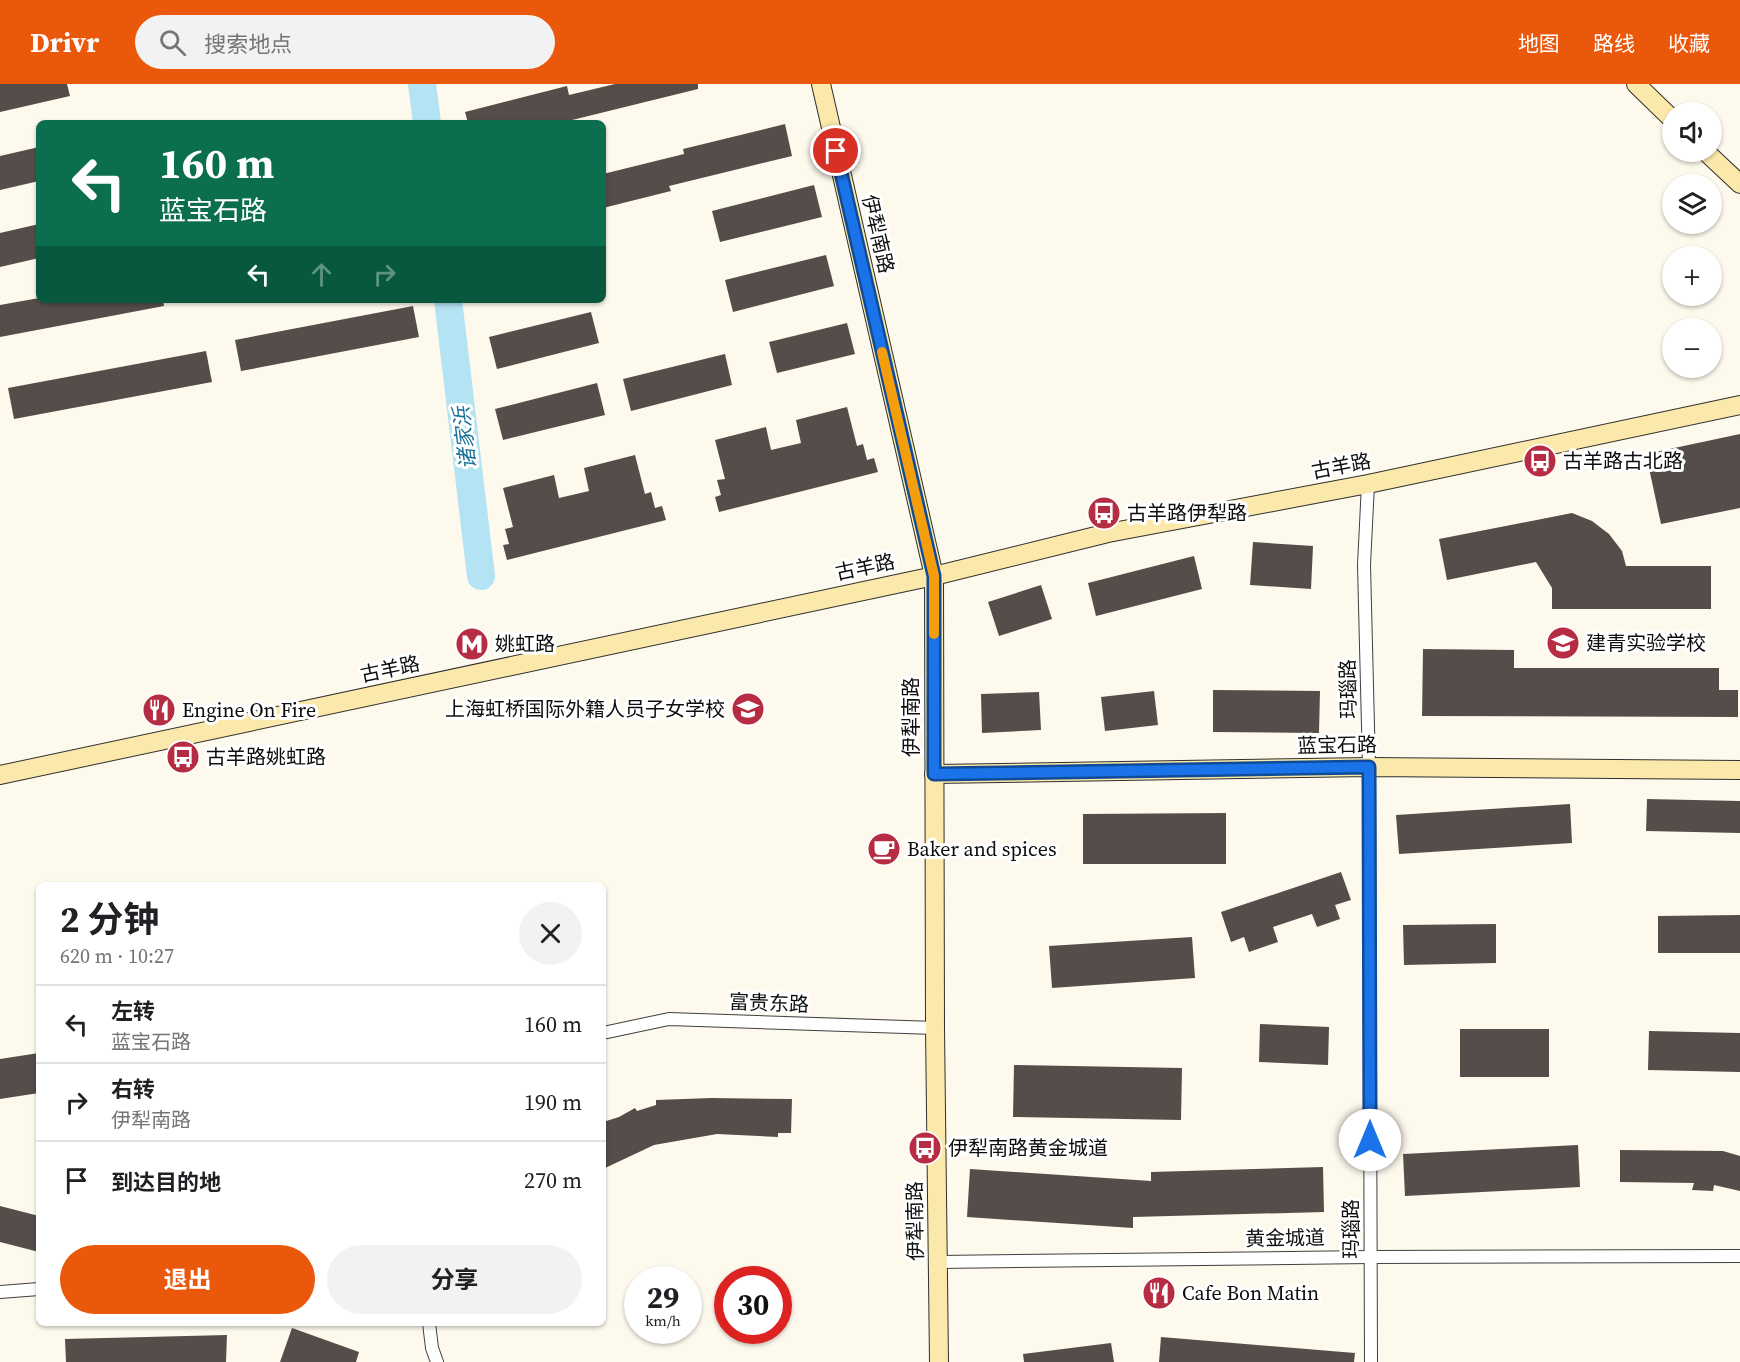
<!DOCTYPE html>
<html lang="zh">
<head>
<meta charset="utf-8">
<style>
	body { margin:0; font-family:"Source Serif 4","Noto Sans SC",serif; background:#f2f2f2; color:#202124; height:100vh; display:flex; flex-direction:column; font-size:22px; white-space:nowrap }
	* { box-sizing:border-box; margin:0 }
	p { font-size:20px; color:#757577 }
	.icon { flex:none; width:33px; height:33px; fill:none; stroke:currentColor; stroke-width:2; stroke-linecap:round; stroke-linejoin:round }
	.map { position:relative; flex:1; overflow:hidden }
	.sheet { position:absolute; left:36px; top:798px; width:570px; height:444px; display:flex; flex-direction:column; background:#fff; border-radius:9px; box-shadow:0 2px 4px #0004 }
	.sheet>* { flex:none }
	.hud { position:absolute; left:36px; top:36px; width:570px; height:183px; border-radius:9px; box-shadow:0 2px 4px #0004; background:#0b6e4f; color:#fff; overflow:hidden }
	.fabs { position:absolute; left:1662px; top:18px; display:grid; gap:12px }
	.fabs a { display:grid; place-items:center; width:60px; height:60px; border-radius:50%; background:#fff; box-shadow:0 2px 4px #0004; font-size:30px }
	.speed { position:absolute; left:624px; top:1182px; display:flex; gap:12px; font-size:30px; font-weight:700; text-align:center }
	.speed>* { display:grid; place-content:center; width:78px; height:78px; border-radius:50%; background:#fff; box-shadow:0 2px 4px #0004; line-height:1 }
	.speed small { font-size:15px; font-weight:400 }
	.speed .limit { border:9px solid #d22; background:#fff; color:#111 }
	.pin { position:absolute; display:grid; place-items:center; width:51px; height:51px; color:#fff; margin:-26px; border:3px solid #fff; border-radius:50%; box-shadow:0 2px 6px #0007 }
	.me { position:absolute; width:66px; margin:-33px; rotate:0deg; stroke-linejoin:round; filter:drop-shadow(0 0 4px #0008) }
	.turn { display:flex; align-items:center; gap:21px; height:126px; padding:0 24px; font-size:27px }
	.turn .icon { width:78px; height:78px; stroke-width:2.5 }
	.turn b { display:block; font-size:42px; line-height:51px }
	.lanes { display:flex; align-items:center; height:57px; padding:0 24px; background:#0003; justify-content:center; gap:30px; direction:ltr }
	.lanes .off { opacity:.35 }
	.round { display:grid; place-items:center; flex:none; width:63px; height:63px; border-radius:32px; background:#f2f2f2 }
	.head { display:flex; align-items:center; justify-content:space-between; height:102px; padding:0 24px }
	h1 { font-size:36px; font-weight:700; line-height:45px }
	.primary-button { display:flex; gap:12px; margin-top:auto; padding:12px 24px }
	.primary-button a { flex:1; height:69px; border-radius:36px; background:#ea580c; color:#fff; font-size:24px; font-weight:700; line-height:69px; text-align:center }
	.primary-button a+a { background:#f2f2f2; color:#202124 }
	ul { padding:0; list-style:none }
	li { display:flex; align-items:center; gap:18px; height:78px; padding:0 24px; border-top:2px solid #e0e0e0 }
	li div { flex:1 }
	li b { display:block; font-size:22px }
	li em { font-style:normal }
	header { display:flex; align-items:center; gap:36px; box-sizing:border-box; height:84px; padding:0 30px; background:#ea580c; color:#fff }
	header strong { font-size:28px }
	nav { display:flex; gap:33px; margin-inline-start:auto; font-size:21px }
	.search { width:420px; height:54px; background:#f2f2f2; display:flex; align-items:center; gap:15px; box-sizing:border-box; padding:0 21px; border-radius:33px; color:#757577; font-size:22px }
	.map>svg:first-child { display:block }
</style>
</head>
<body>
<header>
<strong>Drivr</strong>
<div class="search"><svg class="icon" aria-label="search" viewBox="0 0 24 24"><circle cx="10" cy="10" r="6"/><path d="M15 15l6 6"/></svg>搜索地点</div>
<nav><a>地图</a><a>路线</a><a>收藏</a></nav>
</header>
<div class="map">
<svg width="1740" height="1278" viewBox="0 0 1740 1278">
	<rect width="100%" height="100%" fill="#fef9ed"/>
	<g fill="none" stroke-linecap="round" stroke-linejoin="round">
		<g stroke="#b4e3f3" stroke-width="28">
			<path d="M422 0 427 39"/>
			<path d="M448 216 481 492"/>
		</g>
	</g>
	<g fill="#554d4a">
		<path d="M0 0H67L70 12 0 28Z"/>
		<path d="M615 0H698V5L560 39H468L465 28 567 2 569 11Z"/>
		<path d="M785 40 792 72 669 102 671 107 603 124V90L684 70 683 65Z"/>
		<path d="M39 63V97L0 106V72Z"/>
		<path d="M814 101 822 133 720 158 712 127Z"/>
		<path d="M39 140V174L0 183V149Z"/>
		<path d="M826 171 834 202 733 228 725 196Z"/>
		<path d="M39 214V216H163L164 222 0 253V221Z"/>
		<path d="M413 222 419 253 241 287 235 256Z"/>
		<path d="M591 228 599 259 497 285 489 253Z"/>
		<path d="M847 239 855 270 777 289 769 258Z"/>
		<path d="M206 267 212 298 14 335 8 304Z"/>
		<path d="M725 270 732 301 631 327 623 295Z"/>
		<path d="M597 299 605 331 503 356 495 325Z"/>
		<path d="M847 323 857 362 863 360 867 376 874 374 878 388 719 428 715 413 721 411 717 396 725 395 715 356 766 343 771 366 801 359 796 336Z"/>
		<path d="M1740 350V424L1661 440 1646 370Z"/>
		<path d="M635 371 645 410 651 408 655 424 662 422 666 436 507 476 503 461 509 460 505 445 513 443 503 404 554 391 559 414 589 407 584 384Z"/>
		<path d="M1572 429 1592 437 1609 450 1622 467 1626 482H1711V525H1552V504L1536 478 1447 496 1439 455Z"/>
		<path d="M1253 458 1313 462 1311 505 1250 501Z"/>
		<path d="M1194 472 1202 505 1096 532 1088 499Z"/>
		<path d="M1041 501 1052 535 999 552 988 518Z"/>
		<path d="M1423 565 1514 566V584H1719V606H1738V633L1422 632Z"/>
		<path d="M1213 606 1320 607 1319 649 1213 648Z"/>
		<path d="M1154 607 1158 641 1105 647 1101 613Z"/>
		<path d="M1039 608 1041 646 982 649 981 610Z"/>
		<path d="M1647 715 1740 717V749L1646 747Z"/>
		<path d="M1570 720 1572 759 1399 770 1396 731Z"/>
		<path d="M1226 729V780H1083V730Z"/>
		<path d="M1341 788 1351 816 1335 821 1340 835 1317 843 1312 830 1273 843 1278 858 1249 868 1244 853 1231 858 1221 828Z"/>
		<path d="M1740 831V869H1658V832Z"/>
		<path d="M1496 840V879L1404 881 1403 841Z"/>
		<path d="M1192 853 1195 894 1052 904 1049 862Z"/>
		<path d="M1260 940 1329 943 1328 981 1259 978Z"/>
		<rect x="1460" y="945" width="89" height="48"/>
		<path d="M1649 947 1740 949V988L1648 986Z"/>
		<path d="M39 969V1009L0 1015V975Z"/>
		<path d="M1014 981 1182 984 1181 1036 1013 1033Z"/>
		<path d="M712 1014 792 1015 791 1049H778V1053L717 1050 654 1061 603 1085V1038L619 1033 635 1024 637 1027 656 1021V1016Z"/>
		<path d="M1578 1061 1580 1103 1405 1112 1403 1070Z"/>
		<path d="M1620 1066 1723 1067 1740 1072V1107L1714 1101 1713 1107 1692 1106 1694 1099 1620 1098Z"/>
		<path d="M1323 1083 1324 1128 1133 1133V1144L967 1133 970 1085 1151 1097V1088Z"/>
		<path d="M0 1122 39 1132V1168L0 1158Z"/>
		<path d="M292 1244 359 1268 356 1278H280Z"/>
		<path d="M227 1251 226 1278H66L65 1255Z"/>
		<path d="M1161 1253 1355 1269 1354 1278H1159Z"/>
		<path d="M1111 1259 1114 1278H1024L1023 1270Z"/>
	</g>
	<g fill="none" stroke-linecap="round" stroke-linejoin="round">
		<g stroke="#404040" stroke-width="14">
			<g id="street">
				<path d="M1368 400 1364 481 1369 683 1371 1278"/>
				<path d="M603 949 669 935 935 944"/>
				<path d="M938 1178 1370 1173 1740 1172"/>
				<path d="M0 1208 39 1205"/>
				<path d="M429 1239 432 1264 437 1278"/>
			</g>
		</g>
		<g stroke="#2f2f2f" stroke-width="20">
			<g id="secondary">
				<path d="M821 0 934 492 935 944 939 1278"/>
				<path d="M1636 0 1672 35"/>
				<path d="M1706 68 1740 100"/>
				<path d="M934 690 1369 683 1740 686"/>
				<path d="M0 691 934 492 1108 449 1368 400 1740 321"/>
			</g>
		</g>
		<use href="#street" stroke="#fff" stroke-width="12"/>
		<use href="#secondary" stroke="#fbe9ab" stroke-width="18"/>
	</g>
	<g fill="none" stroke-linecap="round" stroke-linejoin="round">
		<g stroke="#114b97" stroke-width="15">
			<path id="route" d="M836 67 934 492V690L1369 683 1370 1056"/>
		</g>
		<use href="#route" stroke="#1a73e8" stroke-width="10"/>
		<path stroke="#f59e0b" stroke-width="10" d="M882 268 934 492V550"/>
	</g>
	<defs>
		<g id="bus-disc" transform="scale(1.725)"><circle r="9.5" fill="#b62c42" stroke="#fff"/><path d="M-5-6H5V4H4V6H2V4H-2V6H-4V4H-5ZM-3.5-4V0h7V-4ZM-3.5 1.2v1.5H-2V1.2ZM2 1.2v1.5H3.5V1.2Z" fill="#fff"/></g>
		<g id="school-disc" transform="scale(1.725)"><circle r="9.5" fill="#b62c42" stroke="#fff"/><path d="M0-5L7-2L0 1L-7-2ZM-4 1L0 2.5L4 1V4Q0 6-4 4Z" fill="#fff"/></g>
		<g id="metro-disc" transform="scale(1.725)"><circle r="9.5" fill="#b62c42" stroke="#fff"/><path d="M-5.5 5V-5H-3L0 0L3-5H5.5V5H3V-.5L0 4L-3-.5V5Z" fill="#fff"/></g>
		<g id="restaurant-disc" transform="scale(1.725)"><circle r="9.5" fill="#b62c42" stroke="#fff"/><path d="M-5-6h1v4h1v-4h1v4h1v-4h1v5L-1.5 .5V6h-2V.5L-5-1ZM5-6V6H3V1.5H1.5Q1.5-4 5-6Z" fill="#fff"/></g>
		<g id="cafe-disc" transform="scale(1.725)"><circle r="9.5" fill="#b62c42" stroke="#fff"/><path d="M-5.5-4.5H6V0H3Q3 3.5 0 3.5H-2.5Q-5.5 3.5-5.5 0ZM3-3.2v2h1.7v-2ZM-6 4.5H4V6H-6Z" fill="#fff"/></g>
	</defs>
	<g fill-rule="evenodd">
		<use href="#bus-disc" x="1540" y="377"/>
		<use href="#bus-disc" x="1104" y="429"/>
		<use href="#school-disc" x="1563" y="559"/>
		<use href="#metro-disc" x="472" y="560"/>
		<use href="#school-disc" x="748" y="625"/>
		<use href="#restaurant-disc" x="159" y="626"/>
		<use href="#bus-disc" x="183" y="673"/>
		<use href="#cafe-disc" x="884" y="765"/>
		<use href="#bus-disc" x="925" y="1064"/>
		<use href="#restaurant-disc" x="1159" y="1209"/>
	</g>
	<g text-anchor="middle" stroke-width="6" stroke-linejoin="round" paint-order="stroke">
		<g font-size="20" fill="#0d0d0d" stroke="#fff">
			<text transform="translate(878 150) rotate(77)" y="7">伊犁南路</text>
			<text transform="translate(1341 382) rotate(-11)" y="7">古羊路</text>
			<text transform="translate(865 483) rotate(-12)" y="7">古羊路</text>
			<text transform="translate(390 585) rotate(-12)" y="7">古羊路</text>
			<text transform="translate(1348 605) rotate(-91)" y="7">玛瑙路</text>
			<text transform="translate(911 633) rotate(-90)" y="7">伊犁南路</text>
			<text transform="translate(1337 661) rotate(-1)" y="7">蓝宝石路</text>
			<text transform="translate(769 919) rotate(2)" y="7">富贵东路</text>
			<text transform="translate(915 1137) rotate(-91)" y="7">伊犁南路</text>
			<text transform="translate(1351 1145) rotate(-90)" y="7">玛瑙路</text>
			<text transform="translate(1285 1154) rotate(-1)" y="7">黄金城道</text>
		</g>
		<g font-size="20" fill="#0d0d0d" stroke="#fff" text-anchor="start">
			<text x="1563" y="384">古羊路古北路</text>
			<text x="1127" y="436">古羊路伊犁路</text>
			<text x="1586" y="566">建青实验学校</text>
			<text x="495" y="567">姚虹路</text>
			<text x="725" y="632" text-anchor="end">上海虹桥国际外籍人员子女学校</text>
			<text x="182" y="633">Engine On Fire</text>
			<text x="206" y="680">古羊路姚虹路</text>
			<text x="907" y="772">Baker and spices</text>
			<text x="948" y="1071">伊犁南路黄金城道</text>
			<text x="1182" y="1216">Cafe Bon Matin</text>
		</g>
		<g font-size="21" font-style="italic" fill="#1c7098" stroke="#fff">
			<text transform="translate(465 354) rotate(-97)" y="7">诸家浜</text>
		</g>
	</g>
</svg>
<div class="fabs">
<a><svg class="icon" aria-label="sound" viewBox="0 0 24 24"><path d="M4 9h4l5-4v14l-5-4H4zM17 9q2 3 0 6"/></svg></a>
<a><svg class="icon" aria-label="layers" viewBox="0 0 24 24"><path d="M12 4l9 5-9 5-9-5zM3 14l9 5 9-5"/></svg></a>
<a>+</a>
<a>−</a>
</div>
<div class="speed"><div>29<small>km/h</small></div><div class="limit">30</div></div>
<div class="pin" style="left:836px;top:67px;background:#d93025"><svg class="icon" aria-label="arrive" viewBox="0 0 24 24"><path d="M6 21V4h12l-3 4 3 4H6"/></svg></div>
<svg class="me" style="left:1370px;top:1056px" viewBox="-20 -20 40 40"><circle r="19" fill="#fff"/><path d="M0-13L10 11 0 6-10 11z" fill="#1a73e8"/></svg>
<div class="hud">
<div class="turn"><svg class="icon" aria-label="left" viewBox="0 0 24 24"><path d="M17 20v-9H6M10 6l-5 5 5 5"/></svg><div><b>160 m</b>蓝宝石路</div></div>
<div class="lanes"><svg class="icon" aria-label="left" viewBox="0 0 24 24"><path d="M17 20v-9H6M10 6l-5 5 5 5"/></svg><svg class="icon off" aria-label="ahead" viewBox="0 0 24 24"><path d="M12 20V5M6 11l6-6 6 6"/></svg><svg class="icon off" aria-label="right" viewBox="0 0 24 24"><path d="M7 20v-9h11M14 6l5 5-5 5"/></svg></div>
</div>
<section class="sheet">
<div class="head"><div><h1>2 分钟</h1><p>620 m · 10:27</p></div><a class="round"><svg class="icon" aria-label="close" viewBox="0 0 24 24"><path d="M6 6l12 12M18 6L6 18"/></svg></a></div>
<ul>
<li><svg class="icon" aria-label="left" viewBox="0 0 24 24"><path d="M17 20v-9H6M10 6l-5 5 5 5"/></svg><div><b>左转</b><p>蓝宝石路</p></div><em>160 m</em></li>
<li><svg class="icon" aria-label="right" viewBox="0 0 24 24"><path d="M7 20v-9h11M14 6l5 5-5 5"/></svg><div><b>右转</b><p>伊犁南路</p></div><em>190 m</em></li>
<li><svg class="icon" aria-label="arrive" viewBox="0 0 24 24"><path d="M6 21V4h12l-3 4 3 4H6"/></svg><div><b>到达目的地</b></div><em>270 m</em></li>
</ul>
<div class="primary-button"><a>退出</a><a>分享</a></div>
</section>
</div>
</body>
</html>
